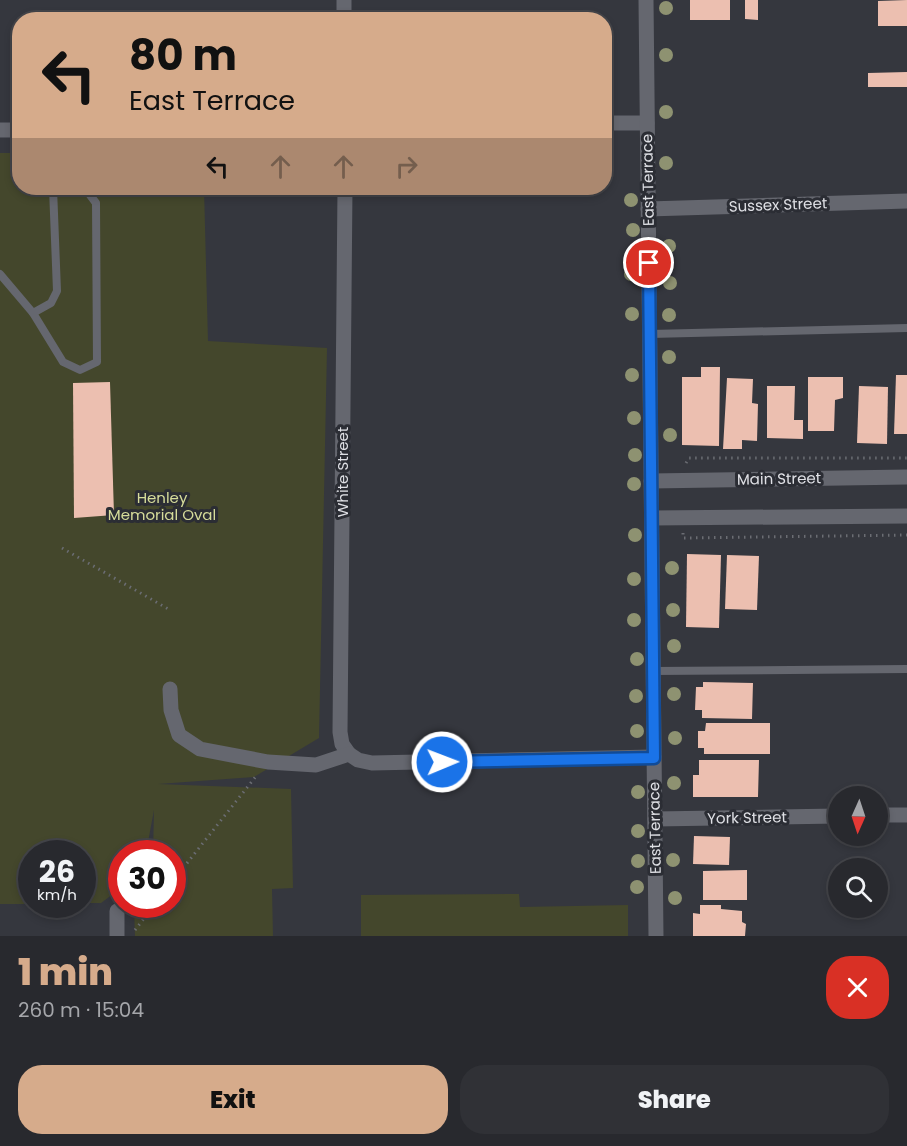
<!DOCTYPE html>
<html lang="en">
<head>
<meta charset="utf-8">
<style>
	body { margin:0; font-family:Poppins,sans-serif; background:#303136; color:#f1f3f6; height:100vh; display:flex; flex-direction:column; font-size:22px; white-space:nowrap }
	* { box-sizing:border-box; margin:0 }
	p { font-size:20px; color:#a5a6aa }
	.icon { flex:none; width:33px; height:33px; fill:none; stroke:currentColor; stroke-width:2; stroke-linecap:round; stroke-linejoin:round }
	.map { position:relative; height:936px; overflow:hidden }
	.details { display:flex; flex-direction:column; background:#28292e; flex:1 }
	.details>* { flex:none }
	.hud { position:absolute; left:12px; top:12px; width:600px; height:183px; border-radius:24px; box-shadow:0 3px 9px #0003,0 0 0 2px #44454a; background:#d6ab8b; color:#111; overflow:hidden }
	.needle { width:39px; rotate:183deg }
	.buttons { position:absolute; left:828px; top:786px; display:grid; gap:12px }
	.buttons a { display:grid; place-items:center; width:60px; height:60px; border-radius:50%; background:#28292e; box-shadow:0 3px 9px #0003,0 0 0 2px #44454a; font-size:30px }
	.speed { position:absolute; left:18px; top:840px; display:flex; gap:12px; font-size:30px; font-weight:700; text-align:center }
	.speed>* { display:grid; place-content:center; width:78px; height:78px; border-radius:50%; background:#28292e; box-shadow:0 3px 9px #0003,0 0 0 2px #44454a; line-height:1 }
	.speed small { font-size:15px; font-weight:400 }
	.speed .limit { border:9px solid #d22; background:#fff; color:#111 }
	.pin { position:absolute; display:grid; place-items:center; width:51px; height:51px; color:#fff; margin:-26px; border:3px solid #fff; border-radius:50%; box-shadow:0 2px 6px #0007 }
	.me { position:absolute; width:66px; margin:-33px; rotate:89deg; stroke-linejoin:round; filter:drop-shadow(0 0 4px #0008) }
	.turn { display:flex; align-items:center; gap:21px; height:126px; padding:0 18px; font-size:27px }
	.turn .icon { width:78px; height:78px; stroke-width:2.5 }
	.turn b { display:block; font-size:42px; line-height:51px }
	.lanes { display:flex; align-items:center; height:57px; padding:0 18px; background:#0003; justify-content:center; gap:30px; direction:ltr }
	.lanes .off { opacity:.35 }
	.round { display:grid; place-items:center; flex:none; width:63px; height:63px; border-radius:24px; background:#303136 }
	.summary { display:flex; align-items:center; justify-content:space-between; height:102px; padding:0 18px }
	h1 { font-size:36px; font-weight:800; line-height:45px; color:#d6ab8b }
	.cta { display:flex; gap:12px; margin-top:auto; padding:12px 18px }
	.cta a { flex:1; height:69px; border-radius:24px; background:#d6ab8b; color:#111; font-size:24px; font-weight:800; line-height:69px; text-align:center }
	.cta a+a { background:#303136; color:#f1f3f6 }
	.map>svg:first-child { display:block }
</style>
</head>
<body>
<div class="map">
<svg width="907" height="936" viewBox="0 0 907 936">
	<rect width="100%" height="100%" fill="#35373e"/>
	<g fill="#44472c">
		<path d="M0 153H19L20 188H204L208 341 327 348 319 738 254 777 158 784 291 789 293 888 272 889 273 936H135L134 909 137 905 172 904V854L153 853 154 810 146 853 122 854 121 888 101 903H83L82 854H32L31 904H0Z"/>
		<path d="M519 894 520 907 628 905V936H361V895Z"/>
	</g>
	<g fill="#ecbfb0">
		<rect x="690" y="0" width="40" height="20"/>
		<path d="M745 0H758V20L745 19Z"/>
		<path d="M907 0V26H878V1Z"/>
		<path d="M907 72V87H868V73Z"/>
		<path d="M701 367H720L719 446 682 445V377H701Z"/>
		<path d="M896 375H907V434H894Z"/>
		<path d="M808 377H843V398L835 400 834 431H808Z"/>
		<path d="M727 378 753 379 752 403 758 404 757 441 742 440V449H723Z"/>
		<path d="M110 382 114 515 74 518 73 383Z"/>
		<path d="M767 386H795L794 420H803V439L767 438Z"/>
		<path d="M859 386 888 387 887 444 857 443Z"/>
		<path d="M687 554 721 555 719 628 686 627Z"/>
		<path d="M727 555 759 556 757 610 725 609Z"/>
		<path d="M703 682 753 683 752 719 702 718V710H695L696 687H703Z"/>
		<path d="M706 723H770V754H704V748H698V731H705Z"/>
		<path d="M699 760H759L758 797H693V775H699Z"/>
		<path d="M694 836 730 837 729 865 693 864Z"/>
		<path d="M747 870V900H703V871Z"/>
		<path d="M700 905H721V909L742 911V922L746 924 745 936H693V913L700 914Z"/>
	</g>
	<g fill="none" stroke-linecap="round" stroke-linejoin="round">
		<g stroke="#6b6d73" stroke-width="3" stroke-dasharray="1.5 4.5" stroke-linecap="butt">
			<path d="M686 463 689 458H907"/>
			<path d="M683 533V538L907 535"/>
			<path d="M62 548 170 610"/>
			<path d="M172 882 257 775"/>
			<path d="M135 930 155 904"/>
		</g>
		<g stroke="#65676f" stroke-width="8">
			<path d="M0 274 33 313 51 303 57 291 53 188"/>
			<path d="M33 313 63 362 80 370 97 362 96 203 87 191 71 188"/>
			<path d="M650 334 907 328"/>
			<path d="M653 671 907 669"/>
		</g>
		<g stroke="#65676f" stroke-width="15">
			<path d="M344 0V20"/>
			<path d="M604 123H647"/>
			<path d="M0 130H20"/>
			<path d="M345 188 340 732 342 744 349 754"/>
			<path d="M648 209 907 201"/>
			<path d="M651 481 907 477"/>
			<path d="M652 518 907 516"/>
			<path d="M170 689 171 710 179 735 200 749 268 762 316 765 349 754 358 760 372 763 654 757"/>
			<path d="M878 815H907"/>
			<path d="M655 819 838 816"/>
			<path d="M117 911V936"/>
		</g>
		<path stroke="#65676f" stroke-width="15" d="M646 0 656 936"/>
	</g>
	<g fill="#8e9271">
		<circle cx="666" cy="8" r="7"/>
		<circle cx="666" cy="55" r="7"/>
		<circle cx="666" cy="112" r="7"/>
		<circle cx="666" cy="163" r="7"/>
		<circle cx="631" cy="200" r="7"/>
		<circle cx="633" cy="230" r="7"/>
		<circle cx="669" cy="246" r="7"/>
		<circle cx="631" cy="274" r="7"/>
		<circle cx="670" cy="283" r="7"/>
		<circle cx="632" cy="314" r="7"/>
		<circle cx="669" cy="315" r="7"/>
		<circle cx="669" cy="357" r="7"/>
		<circle cx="632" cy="375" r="7"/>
		<circle cx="634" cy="418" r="7"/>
		<circle cx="670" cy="435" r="7"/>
		<circle cx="635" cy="455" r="7"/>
		<circle cx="634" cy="484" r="7"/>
		<circle cx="635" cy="535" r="7"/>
		<circle cx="672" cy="568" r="7"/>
		<circle cx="634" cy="579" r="7"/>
		<circle cx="673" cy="610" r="7"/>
		<circle cx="634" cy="620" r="7"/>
		<circle cx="674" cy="646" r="7"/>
		<circle cx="637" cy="659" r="7"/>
		<circle cx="674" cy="694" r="7"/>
		<circle cx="636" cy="696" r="7"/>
		<circle cx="637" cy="731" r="7"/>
		<circle cx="675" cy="738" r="7"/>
		<circle cx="674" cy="783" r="7"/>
		<circle cx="638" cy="792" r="7"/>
		<circle cx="638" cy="831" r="7"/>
		<circle cx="673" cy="860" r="7"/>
		<circle cx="638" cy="861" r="7"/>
		<circle cx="637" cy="887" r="7"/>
		<circle cx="675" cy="898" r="7"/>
	</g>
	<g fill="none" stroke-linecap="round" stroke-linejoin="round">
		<g stroke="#114b97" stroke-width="15">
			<path id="route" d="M442 762 654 758 649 263"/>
		</g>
		<use href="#route" stroke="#1a73e8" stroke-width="10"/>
	</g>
	<g text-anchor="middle" stroke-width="6" stroke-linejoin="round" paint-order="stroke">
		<g font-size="15" fill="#dfe0e5" stroke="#2b2d34">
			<text transform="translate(648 180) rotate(-91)" y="5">East Terrace</text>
			<text transform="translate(778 205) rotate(-2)" y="5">Sussex Street</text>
			<text transform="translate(343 472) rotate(-90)" y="5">White Street</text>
			<text transform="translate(779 479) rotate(-1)" y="5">Main Street</text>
			<text transform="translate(747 818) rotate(-1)" y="5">York Street</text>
			<text transform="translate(655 828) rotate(-91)" y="5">East Terrace</text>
		</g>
		<g font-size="15" fill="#d6dc9a" stroke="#2b2d34">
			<text x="162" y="503">Henley<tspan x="162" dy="17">Memorial Oval</tspan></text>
		</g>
	</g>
</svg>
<div class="buttons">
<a><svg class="needle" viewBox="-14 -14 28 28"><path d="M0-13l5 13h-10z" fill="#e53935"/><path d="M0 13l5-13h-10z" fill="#a5a6aa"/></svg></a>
<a><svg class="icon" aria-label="search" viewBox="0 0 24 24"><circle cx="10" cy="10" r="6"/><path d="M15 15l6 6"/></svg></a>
</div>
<div class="speed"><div>26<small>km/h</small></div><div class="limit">30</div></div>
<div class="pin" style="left:649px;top:263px;background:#d93025"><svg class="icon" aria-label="arrive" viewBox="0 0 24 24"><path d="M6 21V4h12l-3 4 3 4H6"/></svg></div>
<svg class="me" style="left:442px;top:762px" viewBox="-20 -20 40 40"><circle r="17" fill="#1a73e8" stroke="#fff" stroke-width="3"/><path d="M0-11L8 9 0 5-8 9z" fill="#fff"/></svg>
<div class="hud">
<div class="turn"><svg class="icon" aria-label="left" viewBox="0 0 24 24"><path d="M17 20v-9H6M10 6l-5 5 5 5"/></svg><div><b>80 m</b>East Terrace</div></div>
<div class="lanes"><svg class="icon" aria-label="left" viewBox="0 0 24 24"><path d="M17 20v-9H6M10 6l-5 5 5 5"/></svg><svg class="icon off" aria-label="ahead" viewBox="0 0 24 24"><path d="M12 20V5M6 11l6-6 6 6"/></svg><svg class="icon off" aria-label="ahead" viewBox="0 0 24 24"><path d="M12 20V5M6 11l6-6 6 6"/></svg><svg class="icon off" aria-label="right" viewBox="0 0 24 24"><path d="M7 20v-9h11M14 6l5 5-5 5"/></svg></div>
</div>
</div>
<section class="details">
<div class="summary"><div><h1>1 min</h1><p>260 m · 15:04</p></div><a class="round" style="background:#d93025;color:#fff"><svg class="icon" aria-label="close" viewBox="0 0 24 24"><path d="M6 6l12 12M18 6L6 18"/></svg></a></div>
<div class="cta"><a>Exit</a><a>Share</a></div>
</section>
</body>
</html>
